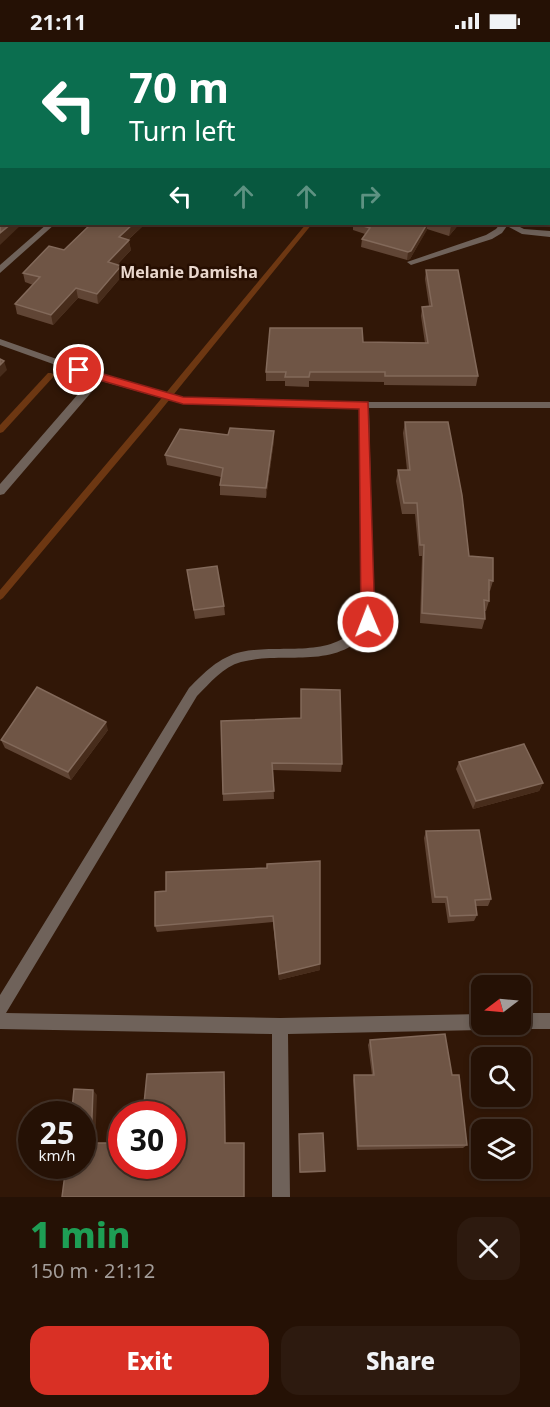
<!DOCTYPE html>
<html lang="en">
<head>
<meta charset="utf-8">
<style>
	body { margin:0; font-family:"Noto Sans",sans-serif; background:#2d1a0f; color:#f1f3f6; height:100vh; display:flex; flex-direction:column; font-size:22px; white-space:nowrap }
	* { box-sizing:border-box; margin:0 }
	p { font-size:20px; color:#a39d9a }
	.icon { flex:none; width:33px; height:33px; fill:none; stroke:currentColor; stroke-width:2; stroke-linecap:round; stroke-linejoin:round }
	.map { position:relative; height:1155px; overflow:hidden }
	.details { display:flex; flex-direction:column; background:#251105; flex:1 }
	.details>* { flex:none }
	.banner { position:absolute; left:0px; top:0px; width:550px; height:183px; box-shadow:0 3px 9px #0003,0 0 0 2px #423127; background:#0b6e4f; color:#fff; overflow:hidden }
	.needle { width:39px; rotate:254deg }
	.fabs { position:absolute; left:471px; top:933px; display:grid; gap:12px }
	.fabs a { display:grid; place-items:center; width:60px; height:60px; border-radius:12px; background:#251105; box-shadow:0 3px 9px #0003,0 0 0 2px #423127; font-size:30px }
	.speed { position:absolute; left:18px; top:1059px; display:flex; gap:12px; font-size:30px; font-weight:700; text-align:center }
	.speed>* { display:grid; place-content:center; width:78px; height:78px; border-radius:50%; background:#251105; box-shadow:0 3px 9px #0003,0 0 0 2px #423127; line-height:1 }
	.speed small { font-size:15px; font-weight:400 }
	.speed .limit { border:9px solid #d22; background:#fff; color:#111 }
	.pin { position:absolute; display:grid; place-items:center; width:51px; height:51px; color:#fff; margin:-26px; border:3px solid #fff; border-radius:50%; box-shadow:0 2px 6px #0007 }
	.me { position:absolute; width:66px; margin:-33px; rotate:359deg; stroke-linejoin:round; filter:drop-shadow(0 0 4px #0008) }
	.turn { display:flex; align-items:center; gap:21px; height:126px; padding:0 30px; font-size:27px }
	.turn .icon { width:78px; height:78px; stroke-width:2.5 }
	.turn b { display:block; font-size:42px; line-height:51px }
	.lanes { display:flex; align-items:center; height:57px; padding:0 30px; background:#0003; justify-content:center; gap:30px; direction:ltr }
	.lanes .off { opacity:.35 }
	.round { display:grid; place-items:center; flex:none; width:63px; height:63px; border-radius:18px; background:#2d1a0f }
	.summary { display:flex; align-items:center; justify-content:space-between; height:102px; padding:0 30px }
	h1 { font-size:36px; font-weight:800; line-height:45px; color:#1e9e55 }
	.cta { display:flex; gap:12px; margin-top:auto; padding:12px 30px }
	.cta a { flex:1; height:69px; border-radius:18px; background:#d93025; color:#fff; font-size:24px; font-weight:800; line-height:69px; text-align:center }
	.cta a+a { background:#2d1a0f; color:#f1f3f6 }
	.status { display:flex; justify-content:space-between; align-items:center; height:42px; padding:0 30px; background:#251105; direction:ltr }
	.status svg { height:16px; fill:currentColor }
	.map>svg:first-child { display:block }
</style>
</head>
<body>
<div class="status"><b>21:11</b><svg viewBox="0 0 49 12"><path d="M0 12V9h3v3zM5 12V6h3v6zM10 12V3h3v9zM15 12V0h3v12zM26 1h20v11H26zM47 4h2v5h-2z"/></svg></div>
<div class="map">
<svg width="550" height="1155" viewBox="0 0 550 1155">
	<rect width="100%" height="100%" fill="#311707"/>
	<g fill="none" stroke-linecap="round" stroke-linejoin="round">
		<g fill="#6d3712" fill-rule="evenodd">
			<path d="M454 0H460L459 2H454Z"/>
			<path d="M306 182H312L157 373 3 556 0 558V548L151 369Z"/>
			<path d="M48 331H51L55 333 3 390 0 391V383Z"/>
		</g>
		<g fill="#6f625a" fill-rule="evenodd">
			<path d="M15 0 27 2H16Z"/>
			<path d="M248 0H255L247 2Z"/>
			<path d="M47 182H55L0 231V223Z"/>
			<path d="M500 182H514L524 187 550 189V195L522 192 507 184 502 191 492 197 414 222 411 223 407 220 486 193 496 187Z"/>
			<path d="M0 297 102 333 183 356 364 360H550V366H369L374 580 372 583C341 631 287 608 241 620 223 625 210 641 197 654L6 971 280 976 482 972V982H489L487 985 482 988 288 992 290 1155H272V992L0 987V953L189 646C204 631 219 615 241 610 282 601 335 619 362 579L359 366 183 362 101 339 4 452 0 453V442L92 336 0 303Z"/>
			<path d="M520 971H550V987H520L515 984 514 982H520Z"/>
		</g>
	</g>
	<g fill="#604535">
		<path d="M91 182H145L128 198 131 208 117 223 121 224 122 234 98 262 78 256 53 283 17 272 15 262 33 243 25 240 23 231 64 208Z"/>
		<path d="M353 182H459L449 194 427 187 410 217 407 218 361 205 362 197 365 192 353 188Z"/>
		<path d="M426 228 478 334 476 344 384 343V340L309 339V345L285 344V339H266V330L363 300 425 301 421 274 422 265 429 264 425 237Z"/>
		<path d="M405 380 469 514 493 539 490 549H489V559L486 569H484L485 577 482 587 420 581 422 514H419L415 472H402L396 439 398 428H407L403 391Z"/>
		<path d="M274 398 266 456 220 453V443L221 435 167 423 165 413Z"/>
		<path d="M187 528 224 564 225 573 195 577Z"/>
		<path d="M221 679 342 722 341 730 273 728 274 757 223 759Z"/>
		<path d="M108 688 71 738 5 706 1 698Z"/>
		<path d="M459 720 543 741 539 749 473 767 456 727Z"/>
		<path d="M426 789 491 857 488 864H476L477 873 474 879 448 881 445 861H432L424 796Z"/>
		<path d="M267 826 320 922V928L279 938 273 880 157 890 155 884 166 849Z"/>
		<path d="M370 998 452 1033 467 1103 463 1106 357 1108 353 1038 354 1033H372L368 1003Z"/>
		<path d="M299 1092 325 1129V1130L300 1131Z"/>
	</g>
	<g fill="#472c1b">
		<path d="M329 0H337L336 2H327Z"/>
		<path d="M11 182H22L0 203V191Z"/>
		<path d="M133 182H145L120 205 119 195Z"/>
		<path d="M427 182V188L410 217 407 218 408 210Z"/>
		<path d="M453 182H459L449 194 451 184Z"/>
		<path d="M129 198 131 208 110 230 108 220Z"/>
		<path d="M121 224 122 234 98 262 97 252Z"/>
		<path d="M76 246 78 256 53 283 51 273Z"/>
		<path d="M4 319 7 328 0 335V323Z"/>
		<path d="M274 389V398L266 456V446Z"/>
		<path d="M106 680 108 688 71 738 68 730Z"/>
		<path d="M543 741 539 749 473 767 476 759Z"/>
		<path d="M320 922V928L279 938V932Z"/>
		<path d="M224 1030 225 1036 226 1105 225 1101Z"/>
		<path d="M93 1048 97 1053 95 1105 91 1101Z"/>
	</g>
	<g fill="#6f5545" stroke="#82695a" stroke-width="1.5">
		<path d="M96 0H172L178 2H94Z"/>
		<path d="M280 0H329L327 2H278Z"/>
		<path d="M0 2 2 3V31H0Z"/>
		<path d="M549 16H550V64L549 65Z"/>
		<path d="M0 117H2V182H11L0 191Z"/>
		<path d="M91 182H133L119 195 129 198 108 220 121 224 97 252 76 246 51 273 15 262 40 235 23 231 49 204 64 208Z"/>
		<path d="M357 182H427L411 209 408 210 362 197 370 186Z"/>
		<path d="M443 182H453L451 184Z"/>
		<path d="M426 228H458L478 334H385V330H310L309 335H285L286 330H266L270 286H362L363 300 428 301 422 265 432 264Z"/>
		<path d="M0 317 4 319 0 323Z"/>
		<path d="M405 380H448L462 453 469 514 493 516V539L489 538V559L484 558 485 577 422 571 424 503H420L417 461H404L398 428H410Z"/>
		<path d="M230 386 274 389 266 446 220 443 223 426 165 413 180 387 228 393Z"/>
		<path d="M217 524 224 564 194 568 187 528Z"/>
		<path d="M37 645 106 680 68 730 1 698Z"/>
		<path d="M301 647 340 648 342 722 272 721 274 749 223 752 221 679 301 676Z"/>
		<path d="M524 702 543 741 476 759 459 720Z"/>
		<path d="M479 788 491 857 475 858 477 873 450 874 447 855H435L426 789Z"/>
		<path d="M320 819V922L279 932 273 874 155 884V850L166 849V830L267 826V822Z"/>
		<path d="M445 992 452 1033H459L467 1103 358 1104 354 1033H374L370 998Z"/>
		<path d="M224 1030 225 1101H244V1155H62L66 1124H82V1072H67L68 1067H72L74 1047 93 1048 91 1101H122V1124H172V1072H143L147 1032Z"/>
		<path d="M323 1091 325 1129 300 1130 299 1092Z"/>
	</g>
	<path fill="#d93025" stroke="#8d1f18" stroke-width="1.5" d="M79 325 183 355 368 360 375 580 373 584 368 586 361 580 359 367 183 362 75 331 73 328Z"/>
	<g text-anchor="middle" stroke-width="5" stroke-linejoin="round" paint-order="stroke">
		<g font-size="16" font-weight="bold" fill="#ead8ce" stroke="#260e01">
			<text x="189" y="236">Melanie Damisha</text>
		</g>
	</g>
</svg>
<div class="fabs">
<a><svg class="needle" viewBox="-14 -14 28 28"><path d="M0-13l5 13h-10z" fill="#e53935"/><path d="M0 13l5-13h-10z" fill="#a39d9a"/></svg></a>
<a><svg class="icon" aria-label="search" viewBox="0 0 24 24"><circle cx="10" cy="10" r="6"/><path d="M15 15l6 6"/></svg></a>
<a><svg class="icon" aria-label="layers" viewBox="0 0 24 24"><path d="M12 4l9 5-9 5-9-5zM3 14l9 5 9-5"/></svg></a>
</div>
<div class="speed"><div>25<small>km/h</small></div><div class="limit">30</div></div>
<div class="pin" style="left:79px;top:328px;background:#d93025"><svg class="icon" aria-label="arrive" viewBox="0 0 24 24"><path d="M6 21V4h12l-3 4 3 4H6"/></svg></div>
<svg class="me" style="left:368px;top:580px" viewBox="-20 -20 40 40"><circle r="17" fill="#d93025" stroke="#fff" stroke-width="3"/><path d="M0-11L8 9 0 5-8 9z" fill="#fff"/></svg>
<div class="banner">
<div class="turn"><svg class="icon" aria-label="left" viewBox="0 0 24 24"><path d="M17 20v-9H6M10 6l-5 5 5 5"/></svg><div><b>70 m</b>Turn left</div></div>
<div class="lanes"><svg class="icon" aria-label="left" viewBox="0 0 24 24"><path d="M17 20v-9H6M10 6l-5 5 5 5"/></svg><svg class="icon off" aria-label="ahead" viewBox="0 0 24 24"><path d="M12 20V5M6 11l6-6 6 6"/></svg><svg class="icon off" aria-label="ahead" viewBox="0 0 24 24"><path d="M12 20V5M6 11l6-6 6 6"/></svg><svg class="icon off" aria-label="right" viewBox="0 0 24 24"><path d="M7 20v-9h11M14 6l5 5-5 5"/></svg></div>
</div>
</div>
<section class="details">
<div class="summary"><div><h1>1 min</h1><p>150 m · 21:12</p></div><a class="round"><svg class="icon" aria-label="close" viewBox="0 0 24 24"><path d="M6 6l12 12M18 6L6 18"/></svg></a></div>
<div class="cta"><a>Exit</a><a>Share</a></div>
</section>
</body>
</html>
